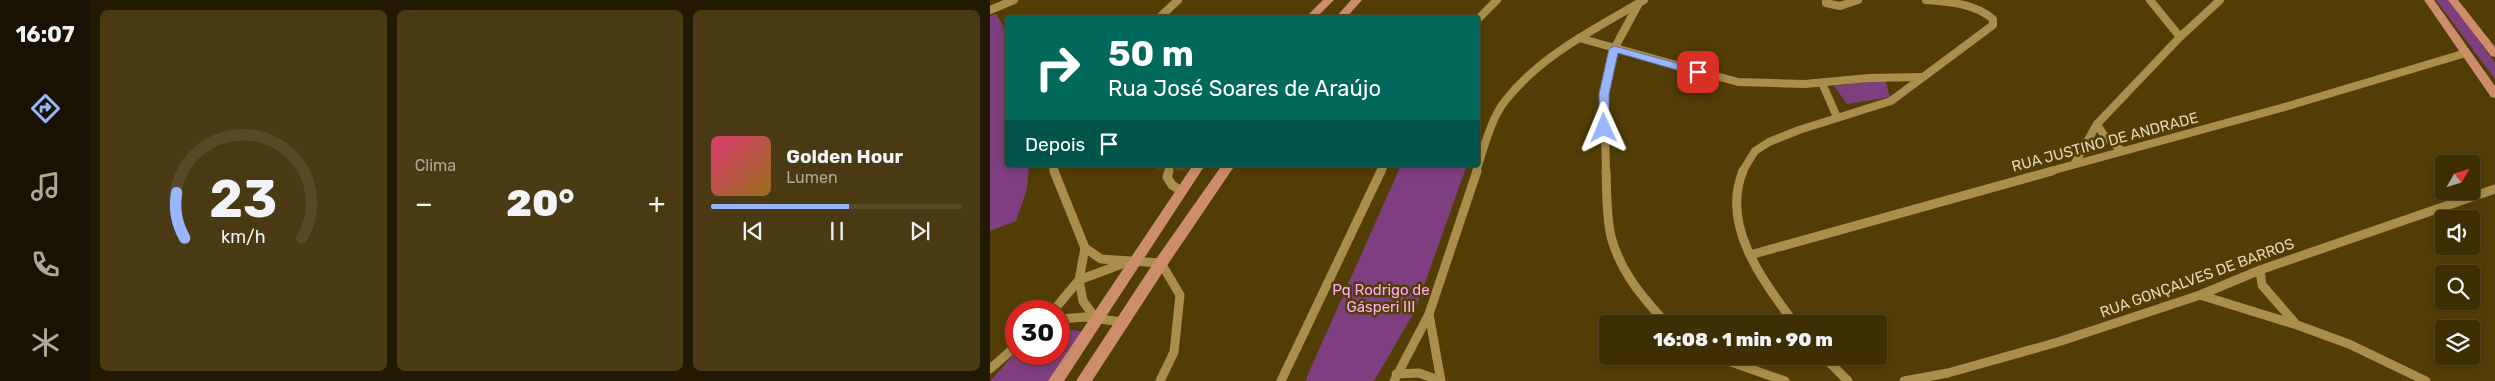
<!DOCTYPE html>
<html lang="pt">
<head>
<meta charset="utf-8">
<style>
	:root { --surface:#3e2e04; --page:#493a13; --text:#f1f3f6; --muted:#ada89a; --line:#574a26; --accent:#99b5fd }
	body { margin:0; font-family:Rubik,sans-serif; background:var(--page); color:var(--text); height:100vh; display:flex; flex-direction:column; font-size:19px; white-space:nowrap }
	* { box-sizing:border-box; margin:0 }
	p { font-size:16px; color:var(--muted) }
	.icon { flex:none; width:28px; height:28px; fill:none; stroke:currentColor; stroke-width:2; stroke-linecap:round; stroke-linejoin:round }
	.map { position:relative; flex:1; overflow:hidden }
	.panel { display:flex; flex-direction:column; gap:10px; padding:10px; background:#221902; width:900px }
	.panel>* { flex:none }
	.top-card { position:absolute; left:15px; top:15px; width:475px; height:152px; border-radius:5px; box-shadow:0 2px 8px #0003,0 0 0 1px var(--line); background:#00695c; color:#fff; overflow:hidden }
	.needle { width:32px; rotate:52deg }
	.tools { position:absolute; left:1445px; top:155px; display:grid; gap:10px }
	.tools a { display:grid; place-items:center; width:45px; height:45px; border-radius:5px; background:var(--surface); box-shadow:0 2px 8px #0003,0 0 0 1px var(--line); font-size:25px }
	.speed { position:absolute; left:15px; top:300px; display:flex; gap:10px; font-size:25px; font-weight:700; text-align:center }
	.speed>* { display:grid; place-content:center; width:65px; height:65px; border-radius:50%; background:var(--surface); box-shadow:0 2px 8px #0003,0 0 0 1px var(--line); line-height:1 }
	.speed .limit { border:8px solid #d22; background:#fff; color:#111 }
	.pin { position:absolute; display:grid; place-items:center; width:42px; height:42px; color:#fff; margin:-21px; border-radius:10px; box-shadow:0 2px 8px #0006 }
	.me { position:absolute; width:55px; margin:-28px; rotate:359deg; stroke-linejoin:round; filter:drop-shadow(0 0 4px #0008) }
	.turn { display:flex; align-items:center; gap:18px; height:105px; padding:0 20px; font-size:22px }
	.turn .icon { width:65px; height:65px; stroke-width:2.5 }
	.turn b { display:block; font-size:35px; line-height:42px }
	.then { display:flex; align-items:center; height:48px; padding:0 20px; background:#0003; gap:10px; font-size:19px }
	.big { font-size:38px; font-weight:800; line-height:1.1 }
	.panel .card { flex:1; display:flex; flex-direction:column; justify-content:center; gap:8px; min-width:0; padding:0 18px; border-radius:8px; background:var(--page) }
	.panel .dial { align-items:center; gap:0 }
	.dial svg { height:130px; overflow:visible; fill:none; stroke:var(--line); stroke-width:7; stroke-linecap:round; text-anchor:middle }
	.dial text { fill:var(--text); stroke:none }
	.song { display:flex; align-items:center; gap:15px }
	.cover { width:60px; height:60px; border-radius:8px; background:linear-gradient(135deg,hsl(340 70% 55%),hsl(40 70% 35%)) }
	.played { height:5px; border-radius:2px; background:linear-gradient(90deg,var(--accent) 55%,var(--line) 55%) }
	.keys { display:flex; justify-content:space-around; direction:ltr }
	.heat { display:flex; justify-content:space-between; align-items:center; font-size:28px; direction:ltr }
	.panel .tiles { flex:1; display:grid; gap:10px; grid-template-columns:repeat(3,1fr) }
	.trip { position:absolute; left:609px; top:315px; width:288px; height:50px; border-radius:5px; background:var(--surface); box-shadow:0 2px 8px #0003,0 0 0 1px var(--line); font-weight:800; line-height:50px; text-align:center }
	main { display:flex; flex:1; min-height:0 }
	.menu { display:flex; flex-direction:column; width:90px; justify-content:space-around; align-items:center; background:#191202; color:var(--muted) }
	.menu .icon { width:35px; height:35px }
	.menu .active { color:var(--accent) }
	.menu b { font-size:22px; color:var(--text) }
	.map>svg:first-child { display:block }
	.green { fill:#7e3e7f }
	.lines { fill:none; stroke-linecap:round; stroke-linejoin:round }
	.minor-far1 { stroke:#aa8e4b; stroke-width:8 }
	.minor { stroke:#aa8e4b; stroke-width:9 }
	.major { fill:#cd8c6a; fill-rule:evenodd }
	.wall { fill:#724c1f }
	.shaded-wall { fill:#5d3e19 }
	.building { fill:#855824; stroke:#5d3e19 }
	.route { fill:#99b5fd; stroke:#6376a4 }
	.labels { text-anchor:middle; stroke-width:5; stroke-linejoin:round; paint-order:stroke }
	.street-label { font-size:15px; fill:#e4d5b5; stroke:#523e05 }
	.park-label { font-size:15px; fill:#fda9fc; stroke:#523e05 }
</style>
</head>
<body>
<main>
<nav class="menu">
<b>16:07</b>
<svg class="icon active" aria-label="directions" viewBox="0 0 24 24"><path d="M12 3l9 9-9 9-9-9zM9 14v-3h6M13 9l2 2-2 2"/></svg>
<svg class="icon" aria-label="music" viewBox="0 0 24 24"><path d="M9 18V5l10-2v13"/><circle cx="6" cy="18" r="3"/><circle cx="16" cy="16" r="3"/></svg>
<svg class="icon" aria-label="phone" viewBox="0 0 24 24"><path d="M5 4h4l2 5-3 2q2 4 5 5l2-3 5 2v4C11 20 4 13 5 4z"/></svg>
<svg class="icon" aria-label="climate" viewBox="0 0 24 24"><path d="M12 3v18M4 7l16 10M4 17L20 7"/></svg>
</nav>
<section class="panel">
<div class="tiles">
<div class="card dial"><svg viewBox="0 0 100 80">
<path d="M14 69A42 42 0 1 1 86 69"/>
<path d="M14 69A42 42 0 0 1 9 41" stroke="#99b5fd"/>
<text x="50" y="56" font-size="32" font-weight="700">23</text>
<text x="50" y="72" font-size="11">km/h</text>
</svg></div>
<div class="card"><p>Clima</p>
<div class="heat"><a>−</a><b class="big">20°</b><a>+</a></div>
</div>
<div class="card">
<div class="song"><i class="cover"></i><div><b>Golden Hour</b><p>Lumen</p></div></div>
<div class="played"></div>
<div class="keys"><svg class="icon" aria-label="previous" viewBox="0 0 24 24"><path d="M18 5L8 12l10 7zM5 5v14"/></svg><svg class="icon" aria-label="pause" viewBox="0 0 24 24"><path d="M8 5v14M16 5v14"/></svg><svg class="icon" aria-label="next" viewBox="0 0 24 24"><path d="M6 5l10 7-10 7zM19 5v14"/></svg></div>
</div>
</div>
</section>
<div class="map">
<svg width="1505" height="381" viewBox="0 0 1505 381">
	<rect width="100%" height="100%" fill="#523e05"/>
	<g class="green">
		<path d="M 1446,0 L 1459,0 L 1464,6 L 1505,63 L 1505,79 Z"/>
		<path d="M 6,14 L 17,32 L 18,165 L 39,165 L 37,189 L 26,221 L 0,231 L 0,16 Z"/>
		<path d="M 895,80 L 900,97 L 857,104 L 844,86 Z"/>
		<path d="M 411,165 L 477,165 L 425,311 L 384,381 L 315,381 Z"/>
		<path d="M 69,329 L 84,330 L 101,335 L 68,381 L 0,381 L 26,352 L 69,354 Z"/>
	</g>
	<g class="lines">
		<g class="minor-far1">
			<path d="M 836,0 L 836,3 L 850,6 L 868,0"/>
			<path d="M 1160,0 L 1190,37"/>
			<path d="M 0,10 L 24,0"/>
			<path d="M 169,18 L 188,0"/>
			<path d="M 488,19 L 507,0"/>
			<path d="M 589,38 L 748,82 L 815,84 L 879,78 L 931,77"/>
			<path d="M 832,83 L 847,117"/>
			<path d="M 1107,124 L 1113,134 L 1132,151"/>
			<path d="M 1085,163 L 1107,124 L 1190,37 L 1230,0"/>
			<path d="M 62,165 L 65,172"/>
			<path d="M 178,172 L 179,170"/>
			<path d="M 391,172 L 394,165"/>
			<path d="M 486,172 C 493,151 501,118 515,101 C 551,55 605,29 654,0"/>
			<path d="M 616,172 L 614,94 L 624,49 L 649,3"/>
			<path d="M 752,172 L 765,151 L 779,142 L 809,130 L 901,101 L 1003,25 L 1003,19 C 983,3 960,2 936,0"/>
			<path d="M 1057,172 L 1298,106 L 1476,53"/>
		</g>
		<g class="minor">
			<path d="M 64,171 L 95,248 L 111,259 L 171,263 L 190,295 L 184,352 L 170,381"/>
			<path d="M 179,171 L 177,177 L 182,185 L 191,191"/>
			<path d="M 616,171 C 617,191 616,221 622,240 C 632,274 654,299 677,324"/>
			<path d="M 753,171 C 730,226 774,282 805,324"/>
			<path d="M 760,255 L 1062,171"/>
			<path d="M 1270,270 L 1272,285 L 1305,323"/>
			<path d="M 1210,295 L 1307,325 L 1359,344 L 1436,381"/>
			<path d="M 63,311 L 89,280 L 95,248"/>
			<path d="M 439,314 L 451,381"/>
			<path d="M 69,319 L 95,317 L 132,322"/>
			<path d="M 106,319 L 93,301 L 89,280 L 132,264"/>
			<path d="M 724,356 L 795,381"/>
			<path d="M 833,356 L 858,381"/>
			<path d="M 0,369 L 26,346"/>
			<path d="M 406,374 L 429,373 L 451,381"/>
			<path d="M 291,381 L 391,171"/>
			<path d="M 404,381 L 439,314 L 487,171"/>
			<path d="M 914,381 L 958,373 L 1068,342 L 1210,295 L 1270,270 L 1505,189"/>
		</g>
		<g class="major">
			<path d="M 333,0 L 344,0 L 326,18 L 315,18 Z"/>
			<path d="M 361,0 L 372,0 L 356,18 L 345,18 Z"/>
			<path d="M 1434,0 L 1444,0 L 1505,86 L 1505,98 L 1501,97 Z"/>
			<path d="M 1458,0 L 1468,0 L 1505,47 L 1505,57 L 1501,56 Z"/>
			<path d="M 203,165 L 215,165 L 74,381 L 58,381 Z"/>
			<path d="M 232,165 L 245,165 L 176,267 L 102,381 L 86,381 L 166,259 Z"/>
		</g>
	</g>
	<g class="wall">
		<path d="M 164,165 L 178,165 L 173,170 L 168,169 Z"/>
		<path d="M 180,165 L 201,165 L 197,171 L 185,170 Z"/>
	</g>
	<g class="shaded-wall">
		<path d="M 169,165 L 178,165 L 173,170 Z"/>
		<path d="M 194,165 L 201,165 L 197,171 L 193,166 Z"/>
	</g>
	<path class="building" d="M 181,165 L 194,165 L 193,166 Z"/>
	<path class="route" d="M 624,46 L 712,70 L 713,72 L 708,76 L 628,53 L 619,94 L 619,128 L 618,130 L 610,130 L 609,94 L 619,49 Z"/>
	<g class="labels">
		<g class="street-label">
			<text transform="translate(1115 142) rotate(-15)" y="5">RUA JUSTINO DE ANDRADE</text>
			<text transform="translate(1207 278) rotate(-20)" y="5">RUA GONÇALVES DE BARROS</text>
		</g>
		<g class="park-label">
			<text x="391" y="295">Pq Rodrigo de<tspan x="391" dy="17">Gásperi III</tspan></text>
		</g>
	</g>
</svg>
<div class="tools">
<a><svg class="needle" viewBox="-14 -14 28 28"><path d="M0-13l5 13h-10z" fill="#e53935"/><path d="M0 13l5-13h-10z" fill="#ada89a"/></svg></a>
<a><svg class="icon" aria-label="sound" viewBox="0 0 24 24"><path d="M4 9h4l5-4v14l-5-4H4zM17 9q2 3 0 6"/></svg></a>
<a><svg class="icon" aria-label="search" viewBox="0 0 24 24"><circle cx="10" cy="10" r="6"/><path d="M15 15l6 6"/></svg></a>
<a><svg class="icon" aria-label="layers" viewBox="0 0 24 24"><path d="M12 4l9 5-9 5-9-5zM3 14l9 5 9-5"/></svg></a>
</div>
<div class="speed"><div class="limit">30</div></div>
<div class="pin" style="left:708px;top:72px;background:#d93025"><svg class="icon" aria-label="arrive" viewBox="0 0 24 24"><path d="M6 21V4h12l-3 4 3 4H6"/></svg></div>
<svg class="me" style="left:614px;top:128px" viewBox="-20 -20 40 40"><path d="M0-17L14 15 0 8-14 15z" fill="#99b5fd" stroke="#fff" stroke-width="4"/></svg>
<div class="trip">16:08 · 1 min · 90 m</div>
<div class="top-card">
<div class="turn"><svg class="icon" aria-label="right" viewBox="0 0 24 24"><path d="M7 20v-9h11M14 6l5 5-5 5"/></svg><div><b>50 m</b>Rua José Soares de Araújo</div></div>
<div class="then">Depois<svg class="icon" aria-label="arrive" viewBox="0 0 24 24"><path d="M6 21V4h12l-3 4 3 4H6"/></svg></div>
</div>
</div>
</main>
</body>
</html>
